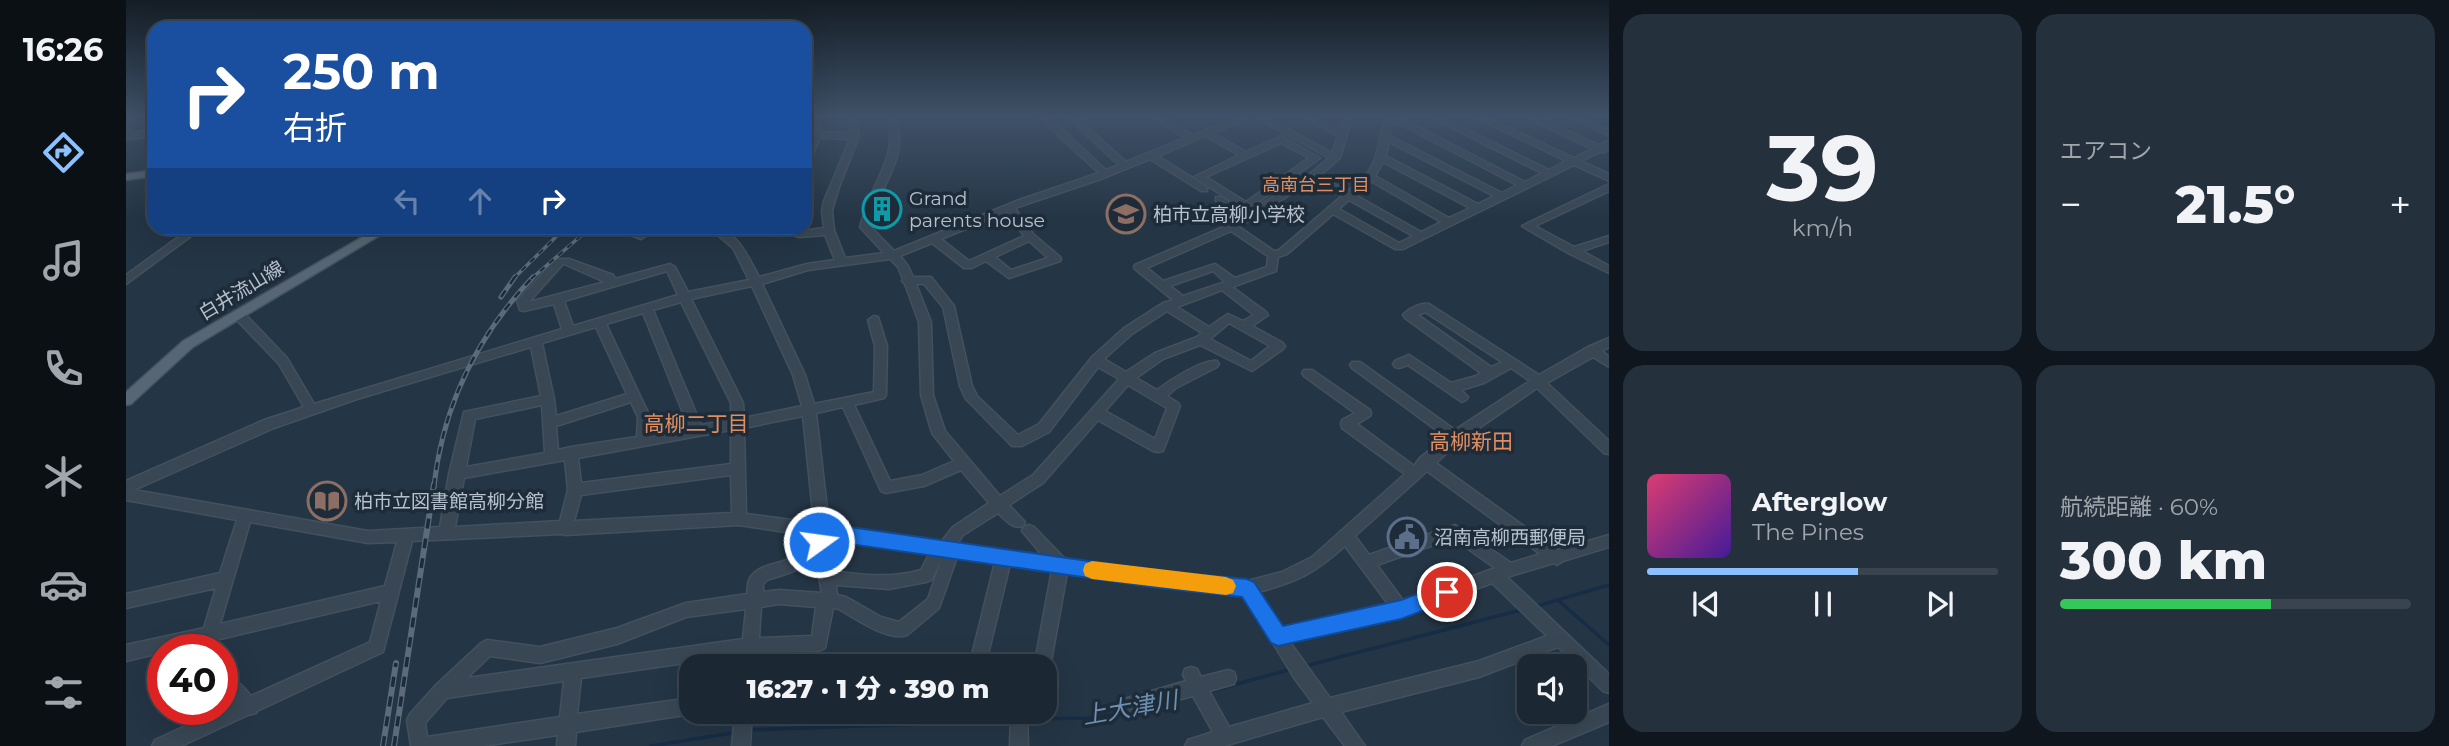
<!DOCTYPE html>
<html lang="ja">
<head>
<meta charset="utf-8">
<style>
	:root { --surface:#1b2834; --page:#24303c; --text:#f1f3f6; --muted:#a0a6ac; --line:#39444f; --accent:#8bc1ff }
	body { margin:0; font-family:Montserrat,"Noto Sans JP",sans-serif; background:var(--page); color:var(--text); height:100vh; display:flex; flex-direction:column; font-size:26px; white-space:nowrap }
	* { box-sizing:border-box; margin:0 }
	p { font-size:23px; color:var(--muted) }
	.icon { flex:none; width:38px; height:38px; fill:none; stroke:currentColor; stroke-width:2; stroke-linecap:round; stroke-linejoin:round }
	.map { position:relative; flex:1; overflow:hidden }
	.panel { display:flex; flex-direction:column; gap:14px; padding:14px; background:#0f161d; width:840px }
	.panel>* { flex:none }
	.banner { position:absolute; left:21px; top:21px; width:665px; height:214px; border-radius:21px; box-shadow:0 7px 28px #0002,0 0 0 2px var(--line); background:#1a4fa0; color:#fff; overflow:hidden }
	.fabs { position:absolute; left:1391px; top:654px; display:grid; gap:14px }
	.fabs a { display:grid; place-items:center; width:70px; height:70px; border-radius:14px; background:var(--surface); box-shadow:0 7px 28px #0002,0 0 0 2px var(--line); font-size:35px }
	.speed { position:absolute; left:21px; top:634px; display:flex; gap:14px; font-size:35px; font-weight:700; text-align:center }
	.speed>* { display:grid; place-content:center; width:91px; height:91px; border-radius:50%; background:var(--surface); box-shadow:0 7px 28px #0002,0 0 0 2px var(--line); line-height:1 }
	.speed .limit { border:10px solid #d22; background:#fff; color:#111 }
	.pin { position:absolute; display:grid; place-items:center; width:60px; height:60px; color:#fff; margin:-30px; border:4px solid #fff; border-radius:50%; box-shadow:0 2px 7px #0007 }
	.me { position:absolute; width:77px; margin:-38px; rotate:76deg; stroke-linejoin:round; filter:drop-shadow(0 0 5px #0008) }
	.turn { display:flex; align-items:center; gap:24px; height:147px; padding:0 21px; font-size:32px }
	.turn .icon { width:91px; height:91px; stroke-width:2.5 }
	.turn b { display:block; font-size:49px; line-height:60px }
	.lanes { display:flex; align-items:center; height:66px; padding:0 21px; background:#0003; justify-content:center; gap:35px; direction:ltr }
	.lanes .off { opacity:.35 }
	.big { font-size:52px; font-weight:800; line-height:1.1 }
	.panel .widget { flex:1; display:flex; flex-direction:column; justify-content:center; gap:10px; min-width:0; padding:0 24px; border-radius:21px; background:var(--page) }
	.panel .dial { align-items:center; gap:0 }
	.dial b { font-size:91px; line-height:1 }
	.song { display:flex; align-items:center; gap:21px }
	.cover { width:84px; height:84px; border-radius:10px; background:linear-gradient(135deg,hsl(340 70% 55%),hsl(260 70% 35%)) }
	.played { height:7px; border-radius:4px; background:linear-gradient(90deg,var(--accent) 60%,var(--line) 60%) }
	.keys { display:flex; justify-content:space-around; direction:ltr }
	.heat { display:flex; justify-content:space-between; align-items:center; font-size:38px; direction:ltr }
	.charge { height:10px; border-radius:5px; background:linear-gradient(90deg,#34c759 60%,var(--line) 0) }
	.panel .tiles { flex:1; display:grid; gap:14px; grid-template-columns:repeat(2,1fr) }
	.trip { position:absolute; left:553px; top:654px; width:378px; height:70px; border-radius:21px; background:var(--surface); box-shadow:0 7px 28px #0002,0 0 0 2px var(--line); font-weight:800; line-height:70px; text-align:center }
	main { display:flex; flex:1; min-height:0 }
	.menu { display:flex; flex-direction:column; width:126px; justify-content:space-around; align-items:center; background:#0b1015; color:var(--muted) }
	.menu .icon { width:49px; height:49px }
	.menu .active { color:var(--accent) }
	.menu b { font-size:32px; color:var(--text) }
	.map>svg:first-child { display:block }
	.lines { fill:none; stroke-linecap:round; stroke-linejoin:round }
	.stream { stroke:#162d45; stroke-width:3.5 }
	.minor-casing { stroke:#43505e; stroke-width:3 }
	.major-casing { stroke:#43505e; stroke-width:3 }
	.minor { fill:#394754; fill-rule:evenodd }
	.major { fill:#576674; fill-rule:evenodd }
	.rail-far2-casing { stroke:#5b6b7c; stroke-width:3.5 }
	.rail-far1-casing { stroke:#5b6b7c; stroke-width:5 }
	.rail-casing { stroke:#5b6b7c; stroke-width:6 }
	.rail-far2 { stroke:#1e2c3a; stroke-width:2; stroke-dasharray:6; stroke-linecap:butt }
	.rail-far1 { stroke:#1e2c3a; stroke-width:2.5; stroke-dasharray:8; stroke-linecap:butt }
	.rail { stroke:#1e2c3a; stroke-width:3.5; stroke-dasharray:10; stroke-linecap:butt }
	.route { fill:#1a73e8; stroke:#114b97; stroke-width:2 }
	.slow { fill:#f59e0b }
	.labels { text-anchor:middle; stroke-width:7; stroke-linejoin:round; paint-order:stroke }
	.far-neighbourhood-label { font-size:18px; fill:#e08d60; stroke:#1e2c3a }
	.poi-label { font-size:19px; fill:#b7c1ce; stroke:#1e2c3a; text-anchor:start }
	.street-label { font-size:19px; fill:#b7c1ce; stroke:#1e2c3a }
	.neighbourhood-label { font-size:21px; fill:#e08d60; stroke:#1e2c3a }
	.near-water-label { font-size:24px; font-style:italic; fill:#6d8fb0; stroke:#1e2c3a }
</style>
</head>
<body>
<main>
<nav class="menu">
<b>16:26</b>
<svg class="icon active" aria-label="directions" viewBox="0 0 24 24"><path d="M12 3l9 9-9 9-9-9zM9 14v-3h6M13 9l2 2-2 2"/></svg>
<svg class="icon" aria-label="music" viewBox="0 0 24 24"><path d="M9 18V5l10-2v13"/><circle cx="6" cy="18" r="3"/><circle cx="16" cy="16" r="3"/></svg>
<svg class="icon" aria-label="phone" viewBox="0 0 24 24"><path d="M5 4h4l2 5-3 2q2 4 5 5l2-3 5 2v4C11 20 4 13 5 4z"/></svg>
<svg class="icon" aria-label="climate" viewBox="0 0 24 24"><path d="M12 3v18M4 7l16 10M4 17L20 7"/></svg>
<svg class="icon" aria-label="car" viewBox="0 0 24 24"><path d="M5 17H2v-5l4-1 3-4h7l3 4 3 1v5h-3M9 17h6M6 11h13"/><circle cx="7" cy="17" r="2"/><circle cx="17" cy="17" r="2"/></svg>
<svg class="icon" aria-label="filters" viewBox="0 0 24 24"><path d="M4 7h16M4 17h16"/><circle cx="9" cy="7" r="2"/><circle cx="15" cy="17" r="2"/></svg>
</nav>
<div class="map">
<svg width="1483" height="746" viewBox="0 0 1483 746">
	<rect width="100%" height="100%" fill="#243545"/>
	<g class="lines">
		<g class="stream">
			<path d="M 1432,600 L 1483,645"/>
			<path d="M 1411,606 L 1483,585"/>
			<path d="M 1183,665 L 1395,610"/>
			<path d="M 1085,691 L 1162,670"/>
			<path d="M 1052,700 L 1065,697"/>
			<path d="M 901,719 L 962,718 L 1001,713"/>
			<path d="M 625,730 L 880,721"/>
			<path d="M 525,746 L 606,733"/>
		</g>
		<defs>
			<g id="minor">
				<path d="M 7,115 L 15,115 L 3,131 L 0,132 L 0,123 Z"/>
				<path d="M 684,115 L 692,115 L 695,132 L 724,133 L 723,115 L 731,115 L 733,136 L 712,190 L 706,211 L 708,230 L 719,258 L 758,253 L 734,227 C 737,218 739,209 743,200 C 757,165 769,155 762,115 L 770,115 C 779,155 767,165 753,200 C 749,209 747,218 744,226 L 768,251 L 893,200 L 973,173 L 914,119 L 913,117 L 915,115 L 932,115 L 924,118 L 980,170 L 993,165 L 939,115 L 948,115 L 1000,162 L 1059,138 L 1023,115 L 1033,115 L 1067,135 L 1117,115 L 1137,115 L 1206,153 L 1212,136 L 1173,115 L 1183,115 L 1214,130 L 1219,115 L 1227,115 L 1214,158 L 1193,176 L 1222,191 C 1227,186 1235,182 1239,176 C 1253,160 1252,139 1259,122 L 1278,115 L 1289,115 L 1279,120 L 1399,182 L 1416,173 L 1300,115 L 1311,115 L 1423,170 L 1440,161 L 1345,115 L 1356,115 L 1448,158 L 1466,149 L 1395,115 L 1406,115 L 1473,145 L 1483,141 L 1483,147 L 1479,152 L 1474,152 L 1455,161 L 1483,174 L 1483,181 L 1448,165 L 1277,249 L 1269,249 L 1207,214 L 1161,254 L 1152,257 L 1150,271 L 1106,287 L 1140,312 L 1142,315 L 1126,326 L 1157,343 L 1159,346 L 1157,349 L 1126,371 L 1074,345 L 1037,359 L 1010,378 L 1031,390 C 1043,381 1077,359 1091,361 L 1093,364 L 1091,367 L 1050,388 L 1041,396 L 1052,403 L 1054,406 L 1037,451 L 1032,452 L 1027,451 L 972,420 L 917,483 L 883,505 L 899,522 L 897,526 C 887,530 879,519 872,513 L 837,535 L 831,544 L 917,556 L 896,531 L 898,527 L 903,525 L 908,527 L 939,559 L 1033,572 L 1121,581 L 1156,572 L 1186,557 L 1279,474 L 1216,428 L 1215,424 L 1216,420 L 1229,413 L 1178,376 L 1176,373 L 1178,370 L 1186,370 L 1244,410 L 1245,413 L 1244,416 L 1231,424 L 1288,466 L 1294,458 L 1320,437 L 1226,368 L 1224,365 L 1226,362 L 1234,362 L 1329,430 L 1404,381 L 1385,368 L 1358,383 L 1335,390 L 1342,397 L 1340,400 L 1336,402 L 1282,365 L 1273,368 L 1269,367 L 1267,364 L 1269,361 L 1283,355 L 1325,383 L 1350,376 L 1355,373 L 1279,318 L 1277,315 C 1282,309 1295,302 1303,304 L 1413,375 L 1462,347 L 1483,338 L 1483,347 L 1476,351 L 1483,357 L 1483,367 L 1467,357 L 1421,383 L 1483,441 L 1483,454 L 1478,453 L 1411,388 L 1334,441 L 1310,463 L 1431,550 L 1483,535 L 1483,547 L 1437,561 L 1431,565 L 1428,563 L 1381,577 L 1483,674 L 1483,693 L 1477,691 L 1432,647 L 1353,677 L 1215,712 L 1239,746 L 1219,746 L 1197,717 L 1098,746 L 1059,746 L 1062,740 L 1087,732 L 1067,696 L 1001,714 L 995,712 L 993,706 L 995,700 L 1060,681 L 1057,675 L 1059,669 L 1065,667 L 1071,669 L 1075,677 L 1102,670 L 1108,672 L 1110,678 L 1108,684 L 1083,691 L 1103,727 L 1187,703 L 1169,679 L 1117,594 L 1033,586 L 941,573 L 924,667 L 922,673 L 919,674 L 919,667 L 908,667 L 926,570 L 884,564 L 859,667 L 843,667 L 869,562 L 831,557 L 813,608 L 781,635 C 763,642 728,618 713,609 L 707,608 L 699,648 L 693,651 L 631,653 L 630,667 L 614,667 L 615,655 L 455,678 L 451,714 L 565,698 L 565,712 L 570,712 L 565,714 L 450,732 L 449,746 L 431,746 L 432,735 L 357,746 L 285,746 L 281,720 L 284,714 L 311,684 L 355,643 L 361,640 L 414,647 L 491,628 L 560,603 L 621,594 C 622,589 621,583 624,578 C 637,557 676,569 687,536 L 613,525 L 439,535 L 435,534 L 286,541 L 257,652 L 131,711 L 130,713 L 122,715 L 55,746 L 26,746 L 29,740 L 109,703 L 103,697 L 96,698 L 96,682 C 113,678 115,685 125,696 L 244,642 L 255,601 L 90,640 L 87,649 L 71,649 L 73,644 L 49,649 L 37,649 L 37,652 L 0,661 L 0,645 L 78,628 L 90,588 L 0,608 L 0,594 L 94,573 L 111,520 L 0,500 L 0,481 L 138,420 L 178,407 L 153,364 L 108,317 L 106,314 L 108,311 L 116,311 L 161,358 L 188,404 L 436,329 L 428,304 L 398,311 L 394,310 L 391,301 L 430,259 L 443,259 L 487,275 L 489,279 L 544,264 L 549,267 L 562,292 L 623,280 L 607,248 L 584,228 C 611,228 622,257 633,277 L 681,264 L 709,260 L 699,235 L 674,237 L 670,236 L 663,228 L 673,228 L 676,231 L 698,228 L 696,211 L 698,201 L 724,139 L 694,138 L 684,159 L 679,162 L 679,150 L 686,136 L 679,135 L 679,129 L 686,131 ZM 1128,116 L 1203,158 L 1184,174 L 1121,213 L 1096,197 L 1090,197 L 1090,201 L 1114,217 L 1102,225 L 1009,265 L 1008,267 L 1009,269 L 1047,300 L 1037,303 L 998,328 L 966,357 L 913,424 L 892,435 L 851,396 L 846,386 L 828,306 L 805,277 L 787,277 L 782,266 L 774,256 L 806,243 L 838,268 L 846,268 L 860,261 L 883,278 L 934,261 L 935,259 L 934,257 L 908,235 L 889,208 L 972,180 L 1024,159 L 1075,191 L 1081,191 L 1081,187 L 1032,156 L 1079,136 L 1113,155 L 1068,177 L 1116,208 L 1124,208 L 1194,158 L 1155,136 L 1120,152 L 1087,133 ZM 1272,123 L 1391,185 L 1376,193 L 1264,136 L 1266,125 ZM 1263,142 L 1368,196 L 1352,204 L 1260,156 ZM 1155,143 L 1183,158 L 1120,202 L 1080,177 ZM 1257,162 L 1344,208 L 1323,218 L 1249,176 ZM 1187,180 L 1216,196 L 1153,250 L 1148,251 L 1113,227 ZM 1245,181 L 1315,222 L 1295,232 L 1229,195 ZM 1223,200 L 1287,236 L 1273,243 L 1213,209 ZM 881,212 L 898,236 L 843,261 L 815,239 ZM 1105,231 L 1142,256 L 1141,267 L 1109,278 L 1089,264 L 1037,281 L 1021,268 ZM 903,241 L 922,258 L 885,270 L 869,257 ZM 764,259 L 772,267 L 777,279 L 776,281 L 779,284 L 793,322 L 795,395 L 806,433 L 828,461 L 796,475 L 764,481 L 728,405 L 758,398 L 760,395 L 761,346 L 752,317 L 748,316 L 742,320 L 749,346 L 748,392 L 688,404 L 679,375 L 636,284 L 682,270 ZM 438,264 L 479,282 L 403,302 L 437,264 ZM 541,271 L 552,295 L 447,326 L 438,301 ZM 1087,271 L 1099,282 L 1057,296 L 1044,286 ZM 790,284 L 798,284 L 817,307 L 834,386 L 840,399 L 886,446 L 896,446 L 923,432 L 972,367 L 993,379 L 907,475 L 874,496 L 819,431 L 807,395 L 805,322 ZM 626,286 L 667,375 L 676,406 L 618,418 L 617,403 L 565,299 ZM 1096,290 L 1128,315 L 1117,321 L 1102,314 L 1083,327 L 1051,307 ZM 555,302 L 605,403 L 605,420 L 575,425 L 527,310 ZM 1041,311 L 1076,333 L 1071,337 L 1029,353 L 1000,372 L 978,359 L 1006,334 ZM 1299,312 L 1376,362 L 1365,367 L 1292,315 ZM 517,313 L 563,428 L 525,434 L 524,417 L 480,324 ZM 1103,323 L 1144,346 L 1125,361 L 1084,339 ZM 470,327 L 501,394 L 430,416 L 428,399 L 416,343 ZM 405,347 L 415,396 L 338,412 L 323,474 L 314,527 L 242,531 L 8,490 L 148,428 L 231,399 ZM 1002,385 L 1041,408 L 1029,439 L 979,411 ZM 505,402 L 512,417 L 511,437 L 445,447 L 432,450 L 430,426 ZM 416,405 L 419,453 L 340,467 L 349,419 ZM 717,407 L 755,491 L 760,493 L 798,486 L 835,470 L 863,503 L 827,527 L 816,541 L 703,526 L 690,413 ZM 677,416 L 688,523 L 620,514 L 618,428 ZM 605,430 L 605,464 L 455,483 L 452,458 ZM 439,460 L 442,490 L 434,521 L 329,527 L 338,478 ZM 1301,471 L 1414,554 L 1385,563 L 1329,525 L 1243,555 L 1229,536 ZM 605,475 L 606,513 L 448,521 L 455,495 ZM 124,522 L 242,543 L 271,542 L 259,586 L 94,624 ZM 701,538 L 804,553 L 795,570 C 764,579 733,575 701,570 L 696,572 L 693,577 L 696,593 L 653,590 L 637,592 L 637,584 L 641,580 C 667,572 692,566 701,538 ZM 1327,538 L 1369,568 L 1278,602 L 1251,565 ZM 1219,546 L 1263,605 L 1156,629 L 1132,592 C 1171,582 1189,573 1219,546 ZM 815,561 L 802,599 L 773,622 L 755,617 L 720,597 L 711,595 L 710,585 L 763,589 L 800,582 L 805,580 ZM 1366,583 L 1421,636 L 1353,661 L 1204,698 L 1164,642 L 1275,617 ZM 653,604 L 690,607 L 686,636 L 633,638 L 635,607 ZM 620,609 L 617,639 L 341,678 L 364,656 L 414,663 L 491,644 L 560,617 ZM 438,681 L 434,717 L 301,737 L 299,723 L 321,698 Z"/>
				<path d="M 1438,115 L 1449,115 L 1483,130 L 1483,136 Z"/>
				<path d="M 28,129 L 28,135 L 0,140 L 0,134 Z"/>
				<path d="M 1483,184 L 1483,191 L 1409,226 L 1448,247 L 1483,236 L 1483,242 L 1456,251 L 1483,266 L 1483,273 L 1442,253 L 1396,226 Z"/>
				<path d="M 65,228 L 76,228 L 0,284 L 0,275 Z"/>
				<path d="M 487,228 L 501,228 L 514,232 L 520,228 L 531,228 L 515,239 Z"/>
				<path d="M 1483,704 L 1483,722 L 1426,746 L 1396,746 L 1399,740 Z"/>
				<path d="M 609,712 L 626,712 L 624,746 L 606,746 Z"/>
				<path d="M 885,712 L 901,712 L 902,746 L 884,746 Z"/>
			</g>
			<g id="major">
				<path d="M 28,170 L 28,176 L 0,180 L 0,174 Z"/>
				<path d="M 252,228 L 266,228 L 67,347 L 5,404 L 0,405 L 0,392 L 57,341 Z"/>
			</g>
		</defs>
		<use href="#minor" class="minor-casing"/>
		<use href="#major" class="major-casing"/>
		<use href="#minor" class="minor"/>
		<use href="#major" class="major"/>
		<defs>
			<g id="rail-far2">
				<path d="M 387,279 L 439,228"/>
				<path d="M 405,279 L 464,228"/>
			</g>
			<g id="rail-far1">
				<path d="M 375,297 L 389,277"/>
				<path d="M 308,486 C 317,405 351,336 407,277"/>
			</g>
			<g id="rail">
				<path d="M 257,746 L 270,663"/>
				<path d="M 268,746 L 308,484"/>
			</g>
		</defs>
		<use href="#rail-far2" class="rail-far2-casing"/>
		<use href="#rail-far1" class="rail-far1-casing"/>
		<use href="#rail" class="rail-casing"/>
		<use href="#rail-far2" class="rail-far2"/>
		<use href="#rail-far1" class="rail-far1"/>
		<use href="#rail" class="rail"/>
	</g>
	<linearGradient id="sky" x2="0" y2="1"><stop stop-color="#141d26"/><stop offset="0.53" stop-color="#3f5168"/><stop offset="1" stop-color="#3f5168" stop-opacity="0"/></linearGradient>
	<rect width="1483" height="219" fill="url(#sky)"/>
	<path class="route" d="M 696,523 L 1033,571 L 1121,579 L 1128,582 L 1157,626 L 1275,600 L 1321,583 L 1328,586 L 1331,592 L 1328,599 L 1275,619 L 1152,646 L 1145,643 L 1116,597 L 1033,588 L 703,541 L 700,547 L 693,550 L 687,547 L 684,542 L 689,526 Z"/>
	<path class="slow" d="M 966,561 L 1100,577 L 1107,580 L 1110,586 L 1107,593 L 1100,595 L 966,579 L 959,576 L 957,570 L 959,564 Z"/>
	<defs>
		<symbol id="building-ring" viewBox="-11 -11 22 22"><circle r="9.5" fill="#1e2c3a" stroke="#0f9aa8" stroke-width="1.5"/><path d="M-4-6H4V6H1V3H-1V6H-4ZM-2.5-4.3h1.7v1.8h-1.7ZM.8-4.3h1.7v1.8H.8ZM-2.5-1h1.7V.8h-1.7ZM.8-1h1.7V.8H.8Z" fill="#0f9aa8"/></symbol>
		<symbol id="school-ring" viewBox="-11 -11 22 22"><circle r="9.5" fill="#1e2c3a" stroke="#8d6e63" stroke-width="1.5"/><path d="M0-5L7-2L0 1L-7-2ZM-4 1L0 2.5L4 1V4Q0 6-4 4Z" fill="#8d6e63"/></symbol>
		<symbol id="library-ring" viewBox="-11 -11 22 22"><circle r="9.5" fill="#1e2c3a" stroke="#8d6e63" stroke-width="1.5"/><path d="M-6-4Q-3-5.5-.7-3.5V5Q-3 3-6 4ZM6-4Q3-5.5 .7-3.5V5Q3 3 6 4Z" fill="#8d6e63"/></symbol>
		<symbol id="civic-ring" viewBox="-11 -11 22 22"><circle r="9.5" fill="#1e2c3a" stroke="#5c6f8a" stroke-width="1.5"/><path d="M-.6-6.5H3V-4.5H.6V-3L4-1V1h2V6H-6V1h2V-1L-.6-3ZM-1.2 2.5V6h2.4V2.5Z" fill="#5c6f8a"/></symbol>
	</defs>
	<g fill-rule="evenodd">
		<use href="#building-ring" x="734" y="187" width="44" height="44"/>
		<use href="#school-ring" x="978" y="192" width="44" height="44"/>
		<use href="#library-ring" x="179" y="479" width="44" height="44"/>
		<use href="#civic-ring" x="1259" y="515" width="44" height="44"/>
	</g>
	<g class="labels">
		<g class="far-neighbourhood-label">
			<text x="1190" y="191">高南台三丁目</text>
		</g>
		<g class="poi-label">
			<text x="783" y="205">Grand<tspan x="783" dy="22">parents house</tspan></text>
			<text x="1027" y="221">柏市立高柳小学校</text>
			<text x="228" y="508">柏市立図書館高柳分館</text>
			<text x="1308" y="544">沼南高柳西郵便局</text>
		</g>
		<g class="street-label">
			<text transform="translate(115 290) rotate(-31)" y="7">白井流山線</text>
		</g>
		<g class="neighbourhood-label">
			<text x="570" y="431">高柳二丁目</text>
			<text x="1345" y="449">高柳新田</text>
		</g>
		<g class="near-water-label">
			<text transform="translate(1004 708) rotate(-10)" y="8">上大津川</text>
		</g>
	</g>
</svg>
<div class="fabs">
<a><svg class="icon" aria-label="sound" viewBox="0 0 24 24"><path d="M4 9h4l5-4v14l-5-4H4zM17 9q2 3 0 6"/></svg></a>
</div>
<div class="speed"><div class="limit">40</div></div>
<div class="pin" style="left:1321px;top:592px;background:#d93025"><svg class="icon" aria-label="arrive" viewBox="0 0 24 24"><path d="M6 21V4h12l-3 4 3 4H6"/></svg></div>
<svg class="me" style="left:693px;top:542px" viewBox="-20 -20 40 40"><circle r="17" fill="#1a73e8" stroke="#fff" stroke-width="3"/><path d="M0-11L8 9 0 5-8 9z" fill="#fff"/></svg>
<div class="trip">16:27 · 1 分 · 390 m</div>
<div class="banner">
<div class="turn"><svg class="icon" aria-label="right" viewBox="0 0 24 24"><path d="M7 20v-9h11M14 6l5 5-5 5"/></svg><div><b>250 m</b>右折</div></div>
<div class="lanes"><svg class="icon off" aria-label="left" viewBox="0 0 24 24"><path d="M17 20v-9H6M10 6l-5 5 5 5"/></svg><svg class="icon off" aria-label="ahead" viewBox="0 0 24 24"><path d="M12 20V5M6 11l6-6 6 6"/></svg><svg class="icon" aria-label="right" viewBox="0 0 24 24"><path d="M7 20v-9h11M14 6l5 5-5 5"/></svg></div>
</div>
</div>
<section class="panel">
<div class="tiles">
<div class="widget dial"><b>39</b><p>km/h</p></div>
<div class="widget"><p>エアコン</p>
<div class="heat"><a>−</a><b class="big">21.5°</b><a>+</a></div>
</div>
<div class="widget">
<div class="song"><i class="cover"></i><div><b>Afterglow</b><p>The Pines</p></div></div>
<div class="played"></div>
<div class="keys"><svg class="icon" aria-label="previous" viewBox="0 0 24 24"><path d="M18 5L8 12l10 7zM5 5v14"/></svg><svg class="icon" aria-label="pause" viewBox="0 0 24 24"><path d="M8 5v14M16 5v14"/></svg><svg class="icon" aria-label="next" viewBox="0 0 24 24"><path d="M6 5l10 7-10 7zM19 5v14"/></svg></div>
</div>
<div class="widget"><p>航続距離 · 60%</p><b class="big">300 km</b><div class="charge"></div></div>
</div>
</section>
</main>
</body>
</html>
